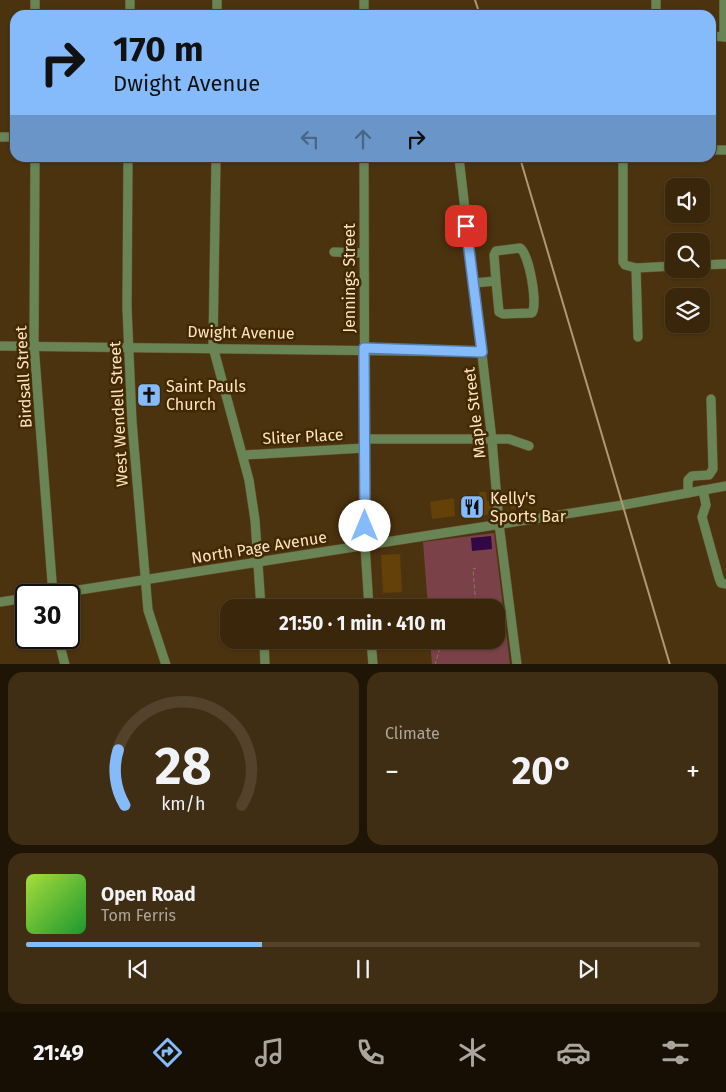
<!DOCTYPE html>
<html lang="en">
<head>
<meta charset="utf-8">
<style>
	:root { --surface:#39260b; --page:#402e14; --text:#f1f3f6; --muted:#aba59d; --line:#53432c; --accent:#85bbfb }
	body { margin:0; font-family:"Fira Sans",sans-serif; background:var(--page); color:var(--text); height:100vh; display:flex; flex-direction:column; font-size:19px; white-space:nowrap }
	* { box-sizing:border-box; margin:0 }
	p { font-size:16px; color:var(--muted) }
	.icon { flex:none; width:28px; height:28px; fill:none; stroke:currentColor; stroke-width:2; stroke-linecap:round; stroke-linejoin:round }
	.map { position:relative; height:664px; overflow:hidden }
	.panel { display:flex; flex-direction:column; gap:8px; padding:8px; background:#1f1506; flex:1 }
	.panel>* { flex:none }
	.banner { position:absolute; left:10px; top:10px; width:706px; height:152px; border-radius:15px; box-shadow:0 1px 4px #0004,0 0 0 1px var(--line); background:#85bbfb; color:#111; overflow:hidden }
	.controls { position:absolute; left:665px; top:178px; display:grid; gap:10px }
	.controls a { display:grid; place-items:center; width:45px; height:45px; border-radius:10px; background:var(--surface); box-shadow:0 1px 4px #0004,0 0 0 1px var(--line); font-size:25px }
	.speed { position:absolute; left:15px; top:584px; display:flex; gap:10px; font-size:25px; font-weight:700; text-align:center }
	.speed>* { display:grid; place-content:center; width:65px; height:65px; border-radius:50%; background:var(--surface); box-shadow:0 1px 4px #0004,0 0 0 1px var(--line); line-height:1 }
	.speed .limit { border:2px solid #111; border-radius:8px; background:#fff; color:#111 }
	.pin { position:absolute; display:grid; place-items:center; width:42px; height:42px; color:#fff; margin:-21px; border-radius:10px; box-shadow:0 2px 8px #0006 }
	.me { position:absolute; width:55px; margin:-28px; rotate:0deg; stroke-linejoin:round; filter:drop-shadow(0 0 4px #0008) }
	.turn { display:flex; align-items:center; gap:18px; height:105px; padding:0 20px; font-size:22px }
	.turn .icon { width:65px; height:65px; stroke-width:2.5 }
	.turn b { display:block; font-size:35px; line-height:42px }
	.lanes { display:flex; align-items:center; height:48px; padding:0 20px; background:#0003; justify-content:center; gap:25px; direction:ltr }
	.lanes .off { opacity:.35 }
	.big { font-size:38px; font-weight:700; line-height:1.1 }
	.panel .widget { flex:1; display:flex; flex-direction:column; justify-content:center; gap:8px; min-width:0; padding:0 18px; border-radius:15px; background:var(--page) }
	.panel .dial { align-items:center; gap:0 }
	.dial svg { height:130px; overflow:visible; fill:none; stroke:var(--line); stroke-width:7; stroke-linecap:round; text-anchor:middle }
	.dial text { fill:var(--text); stroke:none }
	.song { display:flex; align-items:center; gap:15px }
	.cover { width:60px; height:60px; border-radius:8px; background:linear-gradient(135deg,hsl(80 70% 55%),hsl(130 70% 35%)) }
	.played { height:5px; border-radius:2px; background:linear-gradient(90deg,var(--accent) 35%,var(--line) 35%) }
	.keys { display:flex; justify-content:space-around; direction:ltr }
	.heat { display:flex; justify-content:space-between; align-items:center; font-size:28px; direction:ltr }
	.panel .tiles { flex:1; display:grid; gap:8px; grid-template-columns:1fr 1fr }
	.widget:last-child { grid-column:span 2 }
	.trip { position:absolute; left:220px; top:599px; width:285px; height:50px; border-radius:15px; background:var(--surface); box-shadow:0 1px 4px #0004,0 0 0 1px var(--line); font-weight:700; line-height:50px; text-align:center }
	.tabs { display:flex; height:80px; justify-content:space-around; align-items:center; background:#170f04; color:var(--muted) }
	.tabs .icon { width:35px; height:35px }
	.tabs .current { color:var(--accent) }
	.tabs b { font-size:22px; color:var(--text) }
	.map>svg:first-child { display:block }
	.green { fill:#7a4148 }
	.water { fill:#320745 }
	.building { fill:#644108 }
	.lines { fill:none; stroke-linecap:round; stroke-linejoin:round }
	.minor-casing { stroke:#684f2c; stroke-width:10 }
	.path { stroke:#907754; stroke-width:1; stroke-dasharray:4 2.5; stroke-linecap:butt }
	.minor { stroke:#698455; stroke-width:9 }
	.rail { stroke:#b09774; stroke-width:2 }
	.route-casing { stroke:#567aa3; stroke-width:12 }
	.route { stroke:#85bbfb; stroke-width:9 }
	.labels { text-anchor:middle; stroke-width:5; stroke-linejoin:round; paint-order:stroke }
	.street-label { font-size:16px; fill:#fde3c2; stroke:#412903 }
	.poi-label { font-size:16px; fill:#fde3c2; stroke:#412903; text-anchor:start }
</style>
</head>
<body>
<div class="map">
<svg width="726" height="665" viewBox="0 0 726 665">
	<rect width="100%" height="100%" fill="#4c330f"/>
	<path class="green" d="M 494,533 L 510,664 L 432,664 L 430,640 L 496,640 L 496,608 L 428,607 L 423,542 Z"/>
	<path class="water" d="M 491,536 L 492,549 L 472,551 L 471,538 Z"/>
	<g class="building">
		<path d="M 517,491 L 521,508 L 511,509 L 510,492 Z"/>
		<path d="M 479,492 L 486,492 L 487,501 L 491,502 L 492,514 L 467,518 L 465,497 L 480,497 Z"/>
		<path d="M 454,498 L 455,516 L 432,519 L 430,502 Z"/>
		<path d="M 400,554 L 402,592 L 383,593 L 381,555 Z"/>
	</g>
	<g class="lines">
		<defs>
			<g id="minor">
				<path d="M 35,0 L 35,15"/>
				<path d="M 364,0 L 364,15"/>
				<path d="M 656,0 L 656,15"/>
				<path d="M 724,0 L 724,37"/>
				<path d="M 130,15 L 130,0"/>
				<path d="M 217,15 L 217,0"/>
				<path d="M 711,36 L 726,37"/>
				<path d="M 0,137 L 15,137"/>
				<path d="M 711,150 L 726,150"/>
				<path d="M 35,158 L 34,345 L 53,595"/>
				<path d="M 128,158 L 127,308 L 132,422 L 148,610 L 166,665"/>
				<path d="M 216,158 L 213,347 L 249,480 L 255,520 L 261,608"/>
				<path d="M 364,158 L 365,545 L 369,608"/>
				<path d="M 459,158 L 492,440 L 499,524 L 517,665"/>
				<path d="M 623,158 L 623,262 L 625,265 L 636,268 L 674,266"/>
				<path d="M 334,252 L 364,253"/>
				<path d="M 701,265 L 726,264"/>
				<path d="M 636,268 L 638,337"/>
				<path d="M 474,283 L 496,281 L 494,255 L 496,251 L 520,248 C 529,254 538,303 532,313 L 503,314 L 499,312 L 496,281"/>
				<path d="M 0,346 L 482,352"/>
				<path d="M 364,439 L 509,439 L 529,446"/>
				<path d="M 244,455 L 364,448"/>
				<path d="M 703,490 L 706,505 L 702,517 L 719,578 L 721,583 L 726,584"/>
				<path d="M 688,493 L 688,480 L 692,476 L 709,475 L 713,469 L 711,399"/>
				<path d="M 47,595 L 623,505 L 726,486"/>
				<path d="M 0,602 L 26,598"/>
				<path d="M 58,638 L 65,665"/>
				<path d="M 264,640 L 265,665"/>
				<path d="M 371,640 L 373,665"/>
			</g>
		</defs>
		<use href="#minor" class="minor-casing"/>
		<g class="path">
			<path d="M 476,608 L 473,569 L 476,568"/>
			<path d="M 435,665 L 442,640"/>
		</g>
		<use href="#minor" class="minor"/>
		<g class="rail">
			<path d="M 475,0 L 480,15"/>
			<path d="M 520,158 L 670,665"/>
		</g>
	</g>
	<g class="lines">
		<defs>
			<path id="route" d="M 365,526 L 364,348 L 482,352 L 466,226"/>
		</defs>
		<use href="#route" class="route-casing"/>
		<use href="#route" class="route"/>
	</g>
	<defs>
		<symbol id="church-square" viewBox="-11 -11 22 22"><rect x="-9" y="-9" width="18" height="18" rx="4" fill="#85bbfb" stroke="#412903"/><path d="M-1.2-6h2.4v3.5h3.3v2.4h-3.3V6h-2.4V-.1h-3.3v-2.4h3.3Z" fill="#111"/></symbol>
		<symbol id="restaurant-square" viewBox="-11 -11 22 22"><rect x="-9" y="-9" width="18" height="18" rx="4" fill="#85bbfb" stroke="#412903"/><path d="M-5-6h1v4h1v-4h1v4h1v-4h1v5L-1.5 .5V6h-2V.5L-5-1ZM5-6V6H3V1.5H1.5Q1.5-4 5-6Z" fill="#111"/></symbol>
	</defs>
	<g fill-rule="evenodd">
		<use href="#church-square" x="135" y="381" width="28" height="28"/>
		<use href="#restaurant-square" x="458" y="493" width="28" height="28"/>
	</g>
	<g class="labels">
		<g class="street-label">
			<text transform="translate(349 278) rotate(-90)" y="6">Jennings Street</text>
			<text transform="translate(241 332) rotate(1)" y="6">Dwight Avenue</text>
			<text transform="translate(23 377) rotate(-93)" y="6">Birdsall Street</text>
			<text transform="translate(474 413) rotate(-97)" y="6">Maple Street</text>
			<text transform="translate(118 414) rotate(-93)" y="6">West Wendell Street</text>
			<text transform="translate(303 436) rotate(-3)" y="6">Sliter Place</text>
			<text transform="translate(259 547) rotate(-9)" y="6">North Page Avenue</text>
		</g>
		<g class="poi-label">
			<text x="166" y="392">Saint Pauls<tspan x="166" dy="18">Church</tspan></text>
			<text x="490" y="504">Kelly's<tspan x="490" dy="18">Sports Bar</tspan></text>
		</g>
	</g>
</svg>
<div class="controls">
<a><svg class="icon" aria-label="sound" viewBox="0 0 24 24"><path d="M4 9h4l5-4v14l-5-4H4zM17 9q2 3 0 6"/></svg></a>
<a><svg class="icon" aria-label="search" viewBox="0 0 24 24"><circle cx="10" cy="10" r="6"/><path d="M15 15l6 6"/></svg></a>
<a><svg class="icon" aria-label="layers" viewBox="0 0 24 24"><path d="M12 4l9 5-9 5-9-5zM3 14l9 5 9-5"/></svg></a>
</div>
<div class="speed"><div class="limit">30</div></div>
<div class="pin" style="left:466px;top:226px;background:#d93025"><svg class="icon" aria-label="arrive" viewBox="0 0 24 24"><path d="M6 21V4h12l-3 4 3 4H6"/></svg></div>
<svg class="me" style="left:365px;top:526px" viewBox="-20 -20 40 40"><circle r="19" fill="#fff"/><path d="M0-13L10 11 0 6-10 11z" fill="#85bbfb"/></svg>
<div class="trip">21:50 · 1 min · 410 m</div>
<div class="banner">
<div class="turn"><svg class="icon" aria-label="right" viewBox="0 0 24 24"><path d="M7 20v-9h11M14 6l5 5-5 5"/></svg><div><b>170 m</b>Dwight Avenue</div></div>
<div class="lanes"><svg class="icon off" aria-label="left" viewBox="0 0 24 24"><path d="M17 20v-9H6M10 6l-5 5 5 5"/></svg><svg class="icon off" aria-label="ahead" viewBox="0 0 24 24"><path d="M12 20V5M6 11l6-6 6 6"/></svg><svg class="icon" aria-label="right" viewBox="0 0 24 24"><path d="M7 20v-9h11M14 6l5 5-5 5"/></svg></div>
</div>
</div>
<section class="panel">
<div class="tiles">
<div class="widget dial"><svg viewBox="0 0 100 80">
<path d="M14 69A42 42 0 1 1 86 69"/>
<path d="M14 69A42 42 0 0 1 10 35" stroke="#85bbfb"/>
<text x="50" y="56" font-size="32" font-weight="700">28</text>
<text x="50" y="72" font-size="11">km/h</text>
</svg></div>
<div class="widget"><p>Climate</p>
<div class="heat"><a>−</a><b class="big">20°</b><a>+</a></div>
</div>
<div class="widget">
<div class="song"><i class="cover"></i><div><b>Open Road</b><p>Tom Ferris</p></div></div>
<div class="played"></div>
<div class="keys"><svg class="icon" aria-label="previous" viewBox="0 0 24 24"><path d="M18 5L8 12l10 7zM5 5v14"/></svg><svg class="icon" aria-label="pause" viewBox="0 0 24 24"><path d="M8 5v14M16 5v14"/></svg><svg class="icon" aria-label="next" viewBox="0 0 24 24"><path d="M6 5l10 7-10 7zM19 5v14"/></svg></div>
</div>
</div>
</section>
<nav class="tabs">
<b>21:49</b>
<svg class="icon current" aria-label="directions" viewBox="0 0 24 24"><path d="M12 3l9 9-9 9-9-9zM9 14v-3h6M13 9l2 2-2 2"/></svg>
<svg class="icon" aria-label="music" viewBox="0 0 24 24"><path d="M9 18V5l10-2v13"/><circle cx="6" cy="18" r="3"/><circle cx="16" cy="16" r="3"/></svg>
<svg class="icon" aria-label="phone" viewBox="0 0 24 24"><path d="M5 4h4l2 5-3 2q2 4 5 5l2-3 5 2v4C11 20 4 13 5 4z"/></svg>
<svg class="icon" aria-label="climate" viewBox="0 0 24 24"><path d="M12 3v18M4 7l16 10M4 17L20 7"/></svg>
<svg class="icon" aria-label="car" viewBox="0 0 24 24"><path d="M5 17H2v-5l4-1 3-4h7l3 4 3 1v5h-3M9 17h6M6 11h13"/><circle cx="7" cy="17" r="2"/><circle cx="17" cy="17" r="2"/></svg>
<svg class="icon" aria-label="filters" viewBox="0 0 24 24"><path d="M4 7h16M4 17h16"/><circle cx="9" cy="7" r="2"/><circle cx="15" cy="17" r="2"/></svg>
</nav>
</body>
</html>
